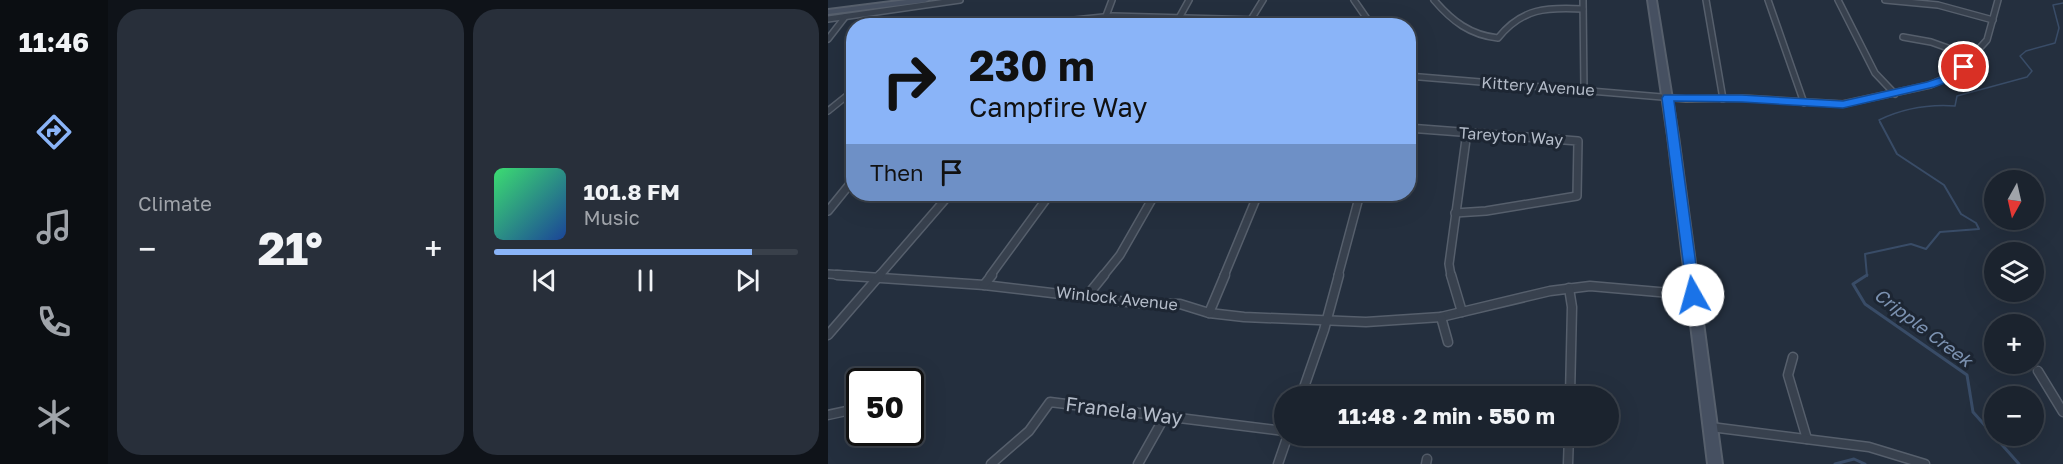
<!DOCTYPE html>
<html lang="en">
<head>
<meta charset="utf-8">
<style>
	:root { --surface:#1b232e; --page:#282f3a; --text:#f1f3f6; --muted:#a0a4aa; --line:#39404a; --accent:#8ab4f8 }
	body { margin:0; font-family:"Golos Text",sans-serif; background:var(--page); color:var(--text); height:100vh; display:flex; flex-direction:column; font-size:22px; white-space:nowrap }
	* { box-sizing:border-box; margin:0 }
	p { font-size:20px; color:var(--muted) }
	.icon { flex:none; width:33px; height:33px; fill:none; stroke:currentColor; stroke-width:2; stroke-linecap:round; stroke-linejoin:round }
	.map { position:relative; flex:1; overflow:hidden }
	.panel { display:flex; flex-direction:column; gap:9px; padding:9px; background:#0f1319; width:720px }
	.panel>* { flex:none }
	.top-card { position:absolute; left:18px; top:18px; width:570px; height:183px; border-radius:24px; box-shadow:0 6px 24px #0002,0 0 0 2px var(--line); background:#8ab4f8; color:#111; overflow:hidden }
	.needle { width:39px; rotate:188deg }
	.tools { position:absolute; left:1156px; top:170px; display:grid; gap:12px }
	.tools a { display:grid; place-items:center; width:60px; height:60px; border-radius:50%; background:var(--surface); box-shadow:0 6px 24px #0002,0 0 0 2px var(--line); font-size:30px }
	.speed { position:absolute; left:18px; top:368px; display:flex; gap:12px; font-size:30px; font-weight:700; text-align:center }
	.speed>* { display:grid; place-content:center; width:78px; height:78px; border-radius:50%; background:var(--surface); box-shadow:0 6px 24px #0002,0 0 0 2px var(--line); line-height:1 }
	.speed .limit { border:3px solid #111; border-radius:9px; background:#fff; color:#111 }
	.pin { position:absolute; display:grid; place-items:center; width:51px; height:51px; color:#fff; margin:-26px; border:3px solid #fff; border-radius:50%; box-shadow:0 2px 6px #0007 }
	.me { position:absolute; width:66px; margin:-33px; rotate:353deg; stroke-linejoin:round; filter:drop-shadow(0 0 4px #0008) }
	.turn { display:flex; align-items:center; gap:21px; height:126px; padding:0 24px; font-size:27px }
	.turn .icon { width:78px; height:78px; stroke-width:2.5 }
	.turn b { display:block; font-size:42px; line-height:51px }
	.then { display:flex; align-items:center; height:57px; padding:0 24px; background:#0003; gap:12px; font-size:22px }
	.big { font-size:45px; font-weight:700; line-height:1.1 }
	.panel .widget { flex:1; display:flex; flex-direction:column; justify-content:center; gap:9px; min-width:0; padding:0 21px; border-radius:24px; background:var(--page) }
	.song { display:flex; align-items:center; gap:18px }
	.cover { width:72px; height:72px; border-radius:9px; background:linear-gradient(135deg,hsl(140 70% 55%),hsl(220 70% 35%)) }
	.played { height:6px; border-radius:3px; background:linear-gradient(90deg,var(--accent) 85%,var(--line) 85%) }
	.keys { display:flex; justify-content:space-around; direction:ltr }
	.heat { display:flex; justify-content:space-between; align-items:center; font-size:33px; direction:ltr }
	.panel .tiles { flex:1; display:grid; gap:9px; grid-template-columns:repeat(2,1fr) }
	.trip { position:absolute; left:446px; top:386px; width:345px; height:60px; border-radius:30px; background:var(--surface); box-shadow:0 6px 24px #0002,0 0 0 2px var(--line); font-weight:700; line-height:60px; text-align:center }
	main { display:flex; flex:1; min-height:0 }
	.tab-bar { display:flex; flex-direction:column; width:108px; justify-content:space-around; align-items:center; background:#0b0e12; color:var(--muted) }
	.tab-bar .icon { width:42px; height:42px }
	.tab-bar .on { color:var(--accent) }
	.tab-bar b { font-size:27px; color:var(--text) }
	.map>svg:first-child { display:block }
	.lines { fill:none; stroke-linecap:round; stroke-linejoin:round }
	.stream-far2 { stroke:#394c67; stroke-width:1.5 }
	.stream-far1 { stroke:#394c67; stroke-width:2 }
	.stream { stroke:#394c67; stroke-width:3 }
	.minor-far2-casing { stroke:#565f6c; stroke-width:8 }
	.minor-far1-casing { stroke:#565f6c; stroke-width:10 }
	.minor-casing { stroke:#565f6c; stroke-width:11 }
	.secondary-casing { stroke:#565f6c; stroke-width:4 }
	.minor-far2 { stroke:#38414e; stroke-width:5 }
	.minor-far1 { stroke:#38414e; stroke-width:7 }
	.minor { stroke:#38414e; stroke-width:8 }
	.secondary { fill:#465061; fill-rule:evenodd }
	.route { fill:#1a73e8; stroke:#114b97; stroke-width:1.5 }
	.labels { text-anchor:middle; stroke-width:6; stroke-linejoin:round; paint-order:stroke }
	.street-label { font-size:16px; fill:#b4bcc9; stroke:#1d2633 }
	.water-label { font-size:18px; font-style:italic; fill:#7c92b1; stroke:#1d2633 }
	.near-street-label { font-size:20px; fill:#b4bcc9; stroke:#1d2633 }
</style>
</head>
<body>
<main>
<nav class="tab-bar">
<b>11:46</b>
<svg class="icon on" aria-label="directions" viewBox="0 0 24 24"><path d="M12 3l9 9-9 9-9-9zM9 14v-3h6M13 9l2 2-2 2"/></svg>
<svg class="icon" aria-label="music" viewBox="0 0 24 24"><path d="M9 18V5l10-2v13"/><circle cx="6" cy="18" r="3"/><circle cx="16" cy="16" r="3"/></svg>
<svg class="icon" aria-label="phone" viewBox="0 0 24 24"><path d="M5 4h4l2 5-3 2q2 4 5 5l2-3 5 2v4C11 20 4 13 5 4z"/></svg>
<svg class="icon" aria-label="climate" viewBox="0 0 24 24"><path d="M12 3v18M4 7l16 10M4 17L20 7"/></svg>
</nav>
<section class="panel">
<div class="tiles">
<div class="widget"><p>Climate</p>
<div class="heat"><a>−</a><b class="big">21°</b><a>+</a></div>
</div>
<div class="widget">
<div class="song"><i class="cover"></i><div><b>101.8 FM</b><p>Music</p></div></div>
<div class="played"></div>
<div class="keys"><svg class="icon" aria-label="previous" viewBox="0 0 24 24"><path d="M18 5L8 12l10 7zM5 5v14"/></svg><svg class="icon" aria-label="pause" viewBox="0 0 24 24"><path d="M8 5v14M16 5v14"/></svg><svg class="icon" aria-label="next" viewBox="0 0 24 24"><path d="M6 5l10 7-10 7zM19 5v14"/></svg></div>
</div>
</div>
</section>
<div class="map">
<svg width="1235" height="464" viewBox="0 0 1235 464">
	<rect width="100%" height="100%" fill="#242f3e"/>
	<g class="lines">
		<path class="stream-far2" d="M 1053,124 L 1051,120 C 1076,108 1099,104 1127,106 L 1129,96 L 1199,77 L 1204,71 L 1192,56 L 1198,51 L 1227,43 L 1231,28 L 1225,5 L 1235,3"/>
		<path class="stream-far1" d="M 1039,276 L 1037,254 L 1083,244 L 1098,249 L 1112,232 L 1151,229 L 1148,223 L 1133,214 L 1116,185 L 1069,154 L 1052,122"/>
		<g class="stream">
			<path d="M 1039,275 L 1025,284 L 1037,304 L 1139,375 L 1145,412 L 1191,464"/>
			<path d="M 1007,464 L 1026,459 L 1037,464"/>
		</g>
		<defs>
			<g id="minor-far2">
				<path d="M 526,0 L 544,26"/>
				<path d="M 606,0 C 624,21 642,35 670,38 C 694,8 719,7 755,9"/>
				<path d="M 755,0 L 756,90"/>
				<path d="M 878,0 L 895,99"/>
				<path d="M 940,0 L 976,103"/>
				<path d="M 1010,0 L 1047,73 L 1067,94"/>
				<path d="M 1057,0 L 1110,5 L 1165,20"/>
				<path d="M 278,16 L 284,0"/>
				<path d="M 351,18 L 361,0"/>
				<path d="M 0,19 L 132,0"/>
				<path d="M 187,26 L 285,16 L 431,20 L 478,24 L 539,20"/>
				<path d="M 419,26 L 435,0"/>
				<path d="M 1075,37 L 1103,42 L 1145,57"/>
				<path d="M 0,39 L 17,17"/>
				<path d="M 580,76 L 858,99 L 914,98 L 1015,104 L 1102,85 L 1129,73 L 1159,40 L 1170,0"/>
				<path d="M 0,111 L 26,90"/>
			</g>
			<g id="minor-far1">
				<path d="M 580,128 L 750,141 L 749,196 L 658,211 L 627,213"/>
				<path d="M 0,211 L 26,179"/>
				<path d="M 0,274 L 30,276"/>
				<path d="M 51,276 L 122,194"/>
				<path d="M 162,276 L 222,194"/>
				<path d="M 275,276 L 292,255 L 327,194"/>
				<path d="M 396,276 L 430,194"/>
				<path d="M 510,276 L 532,194"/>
				<path d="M 623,276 L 621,264 L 639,132"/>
			</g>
			<g id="minor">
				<path d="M 9,275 L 156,285 L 308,303 L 352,304 L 381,313 L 416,317 L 538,322 L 613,317 L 722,291 L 762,286 L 865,295"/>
				<path d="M 623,275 L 634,312"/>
				<path d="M 156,285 L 164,275"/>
				<path d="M 741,288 L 744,307 L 742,396"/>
				<path d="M 259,296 L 276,275"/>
				<path d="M 381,313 L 397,275"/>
				<path d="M 613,317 L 620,342"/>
				<path d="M 0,335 L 52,275"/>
				<path d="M 965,357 L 960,375 L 979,439"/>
				<path d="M 1210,371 L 1235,412"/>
				<path d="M 473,396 L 496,330 L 511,275"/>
				<path d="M 0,415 L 32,408"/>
				<path d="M 883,427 L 1041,447 L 1097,464"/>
				<path d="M 163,464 L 201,431 L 222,402 L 456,431"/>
				<path d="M 310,464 L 337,416"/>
				<path d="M 450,464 L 460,435"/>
				<path d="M 598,464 L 599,459"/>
				<path d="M 740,464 L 741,435"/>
			</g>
			<g id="secondary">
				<path d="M 79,0 L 101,0 L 97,2 L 0,14 L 0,10 Z"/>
				<path d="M 820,0 L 828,0 L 850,136 L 894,464 L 880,464 L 840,136 Z"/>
			</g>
		</defs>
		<use href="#minor-far2" class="minor-far2-casing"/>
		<use href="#minor-far1" class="minor-far1-casing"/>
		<use href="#minor" class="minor-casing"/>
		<use href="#secondary" class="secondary-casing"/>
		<use href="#minor-far2" class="minor-far2"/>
		<use href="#minor-far1" class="minor-far1"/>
		<use href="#minor" class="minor"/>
		<use href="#secondary" class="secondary"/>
	</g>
	<path class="route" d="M 1136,64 L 1142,67 L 1140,69 L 1125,80 L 1106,87 L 1015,108 L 914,102 L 846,101 L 872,295 L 870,299 L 860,299 L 834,98 L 836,95 L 914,95 L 1015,101 L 1099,82 L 1117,76 Z"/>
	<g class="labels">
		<g class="street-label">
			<text transform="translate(710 86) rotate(4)" y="6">Kittery Avenue</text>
			<text transform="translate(683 136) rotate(4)" y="6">Tareyton Way</text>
			<text transform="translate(289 298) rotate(6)" y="6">Winlock Avenue</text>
		</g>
		<g class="water-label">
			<text transform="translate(1095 328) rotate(37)" y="6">Cripple Creek</text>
		</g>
		<g class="near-street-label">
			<text transform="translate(296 411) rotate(7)" y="7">Franela Way</text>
		</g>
	</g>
</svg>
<div class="tools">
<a><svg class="needle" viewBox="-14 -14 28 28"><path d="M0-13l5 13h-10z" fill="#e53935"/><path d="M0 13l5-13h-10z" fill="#a0a4aa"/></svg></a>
<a><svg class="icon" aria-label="layers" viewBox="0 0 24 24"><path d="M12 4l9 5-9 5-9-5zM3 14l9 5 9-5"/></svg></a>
<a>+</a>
<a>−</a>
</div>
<div class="speed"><div class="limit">50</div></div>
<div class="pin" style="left:1136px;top:67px;background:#d93025"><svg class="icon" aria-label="arrive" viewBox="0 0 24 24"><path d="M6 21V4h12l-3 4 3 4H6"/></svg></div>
<svg class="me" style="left:865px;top:295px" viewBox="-20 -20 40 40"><circle r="19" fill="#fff"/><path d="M0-13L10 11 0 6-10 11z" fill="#1a73e8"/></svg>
<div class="trip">11:48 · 2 min · 550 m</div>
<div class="top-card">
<div class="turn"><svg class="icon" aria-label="right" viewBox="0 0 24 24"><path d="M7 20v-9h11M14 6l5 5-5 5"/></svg><div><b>230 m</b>Campfire Way</div></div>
<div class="then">Then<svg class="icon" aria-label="arrive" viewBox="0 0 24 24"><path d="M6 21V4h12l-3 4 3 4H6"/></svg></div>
</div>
</div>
</main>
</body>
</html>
